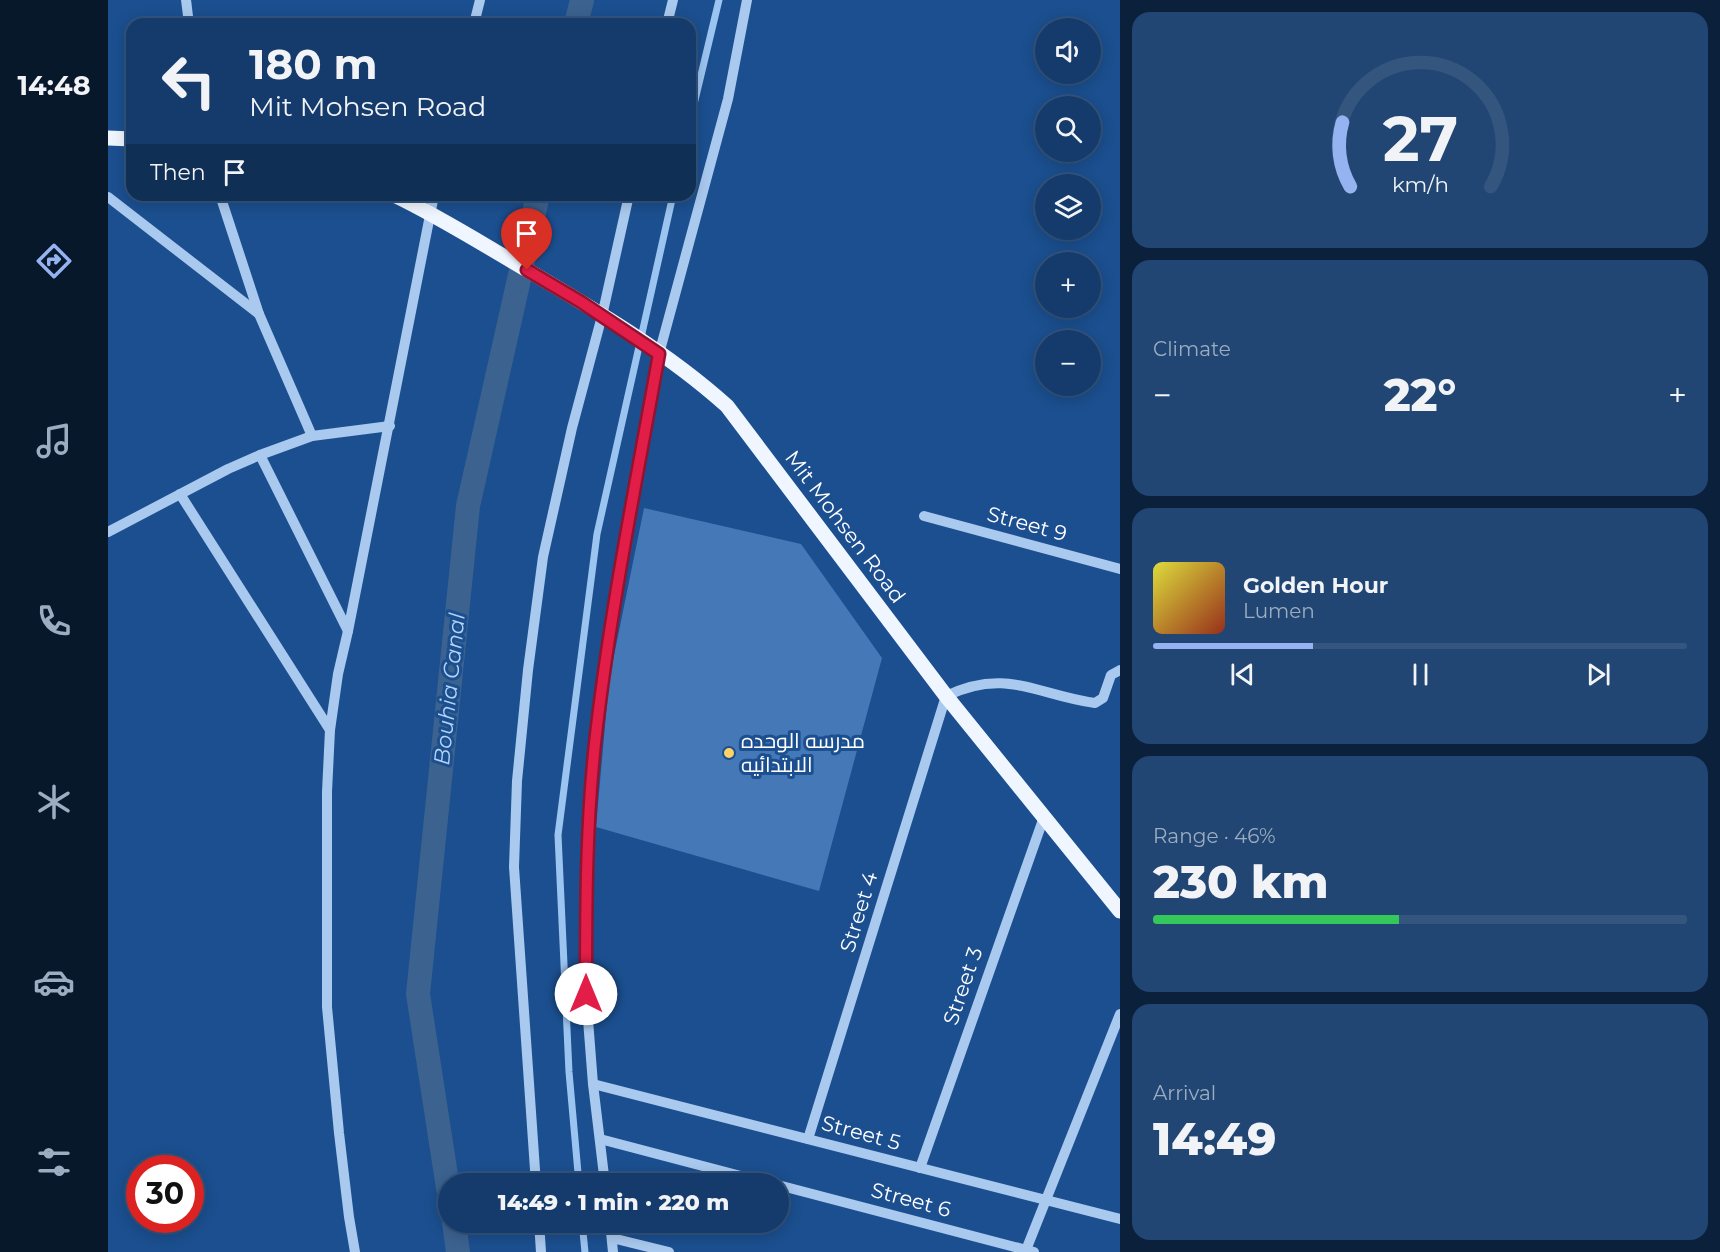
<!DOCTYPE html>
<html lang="en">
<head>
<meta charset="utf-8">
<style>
	:root { --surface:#143b6b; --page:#214673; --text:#f1f3f6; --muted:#9dadc1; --line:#33557e; --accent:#95b2f1 }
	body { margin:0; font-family:Montserrat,Cairo,sans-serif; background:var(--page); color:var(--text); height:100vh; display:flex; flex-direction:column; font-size:22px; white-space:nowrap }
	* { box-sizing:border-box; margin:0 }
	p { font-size:20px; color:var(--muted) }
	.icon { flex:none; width:33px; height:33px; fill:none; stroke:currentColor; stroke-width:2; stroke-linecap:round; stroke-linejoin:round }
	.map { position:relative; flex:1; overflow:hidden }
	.panel { display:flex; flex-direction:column; gap:12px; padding:12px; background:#0b203b; width:600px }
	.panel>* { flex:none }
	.hud { position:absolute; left:18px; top:18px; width:570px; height:183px; border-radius:18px; box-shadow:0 3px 15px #0003,0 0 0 2px var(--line); background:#143b6b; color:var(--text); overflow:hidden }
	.tools { position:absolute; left:927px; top:18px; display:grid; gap:12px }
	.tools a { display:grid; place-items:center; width:66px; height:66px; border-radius:50%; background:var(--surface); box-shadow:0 3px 15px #0003,0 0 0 2px var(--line); font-size:30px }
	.speed { position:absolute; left:18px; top:1155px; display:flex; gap:12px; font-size:30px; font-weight:700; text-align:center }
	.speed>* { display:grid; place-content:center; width:78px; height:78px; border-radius:50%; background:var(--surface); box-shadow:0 3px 15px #0003,0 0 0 2px var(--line); line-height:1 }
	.speed .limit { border:9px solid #d22; background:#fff; color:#111 }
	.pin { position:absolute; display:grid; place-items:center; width:51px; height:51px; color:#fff; margin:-62px -26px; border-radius:50% 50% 50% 0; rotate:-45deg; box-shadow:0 0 6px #0007 }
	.pin .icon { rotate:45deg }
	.me { position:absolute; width:66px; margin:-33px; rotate:0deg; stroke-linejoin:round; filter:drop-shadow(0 0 4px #0008) }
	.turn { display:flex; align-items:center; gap:21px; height:126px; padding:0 24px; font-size:27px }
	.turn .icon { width:78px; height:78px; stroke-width:2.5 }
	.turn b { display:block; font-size:42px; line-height:51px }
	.then { display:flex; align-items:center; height:57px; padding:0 24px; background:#0003; gap:12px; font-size:22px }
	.big { font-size:45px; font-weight:800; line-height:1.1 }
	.panel .tile { flex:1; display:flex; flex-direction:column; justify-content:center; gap:9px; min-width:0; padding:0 21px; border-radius:18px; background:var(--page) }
	.panel .dial { align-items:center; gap:0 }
	.dial svg { height:156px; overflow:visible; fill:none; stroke:var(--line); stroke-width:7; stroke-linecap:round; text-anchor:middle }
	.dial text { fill:var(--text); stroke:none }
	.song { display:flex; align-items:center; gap:18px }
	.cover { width:72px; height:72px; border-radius:9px; background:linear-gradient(135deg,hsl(60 70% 55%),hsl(10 70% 35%)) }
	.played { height:6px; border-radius:3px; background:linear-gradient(90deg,var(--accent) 30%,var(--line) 30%) }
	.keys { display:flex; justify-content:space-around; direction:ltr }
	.heat { display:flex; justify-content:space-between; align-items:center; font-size:33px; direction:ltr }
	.charge { height:9px; border-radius:4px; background:linear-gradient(90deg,#34c759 46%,var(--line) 0) }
	.trip { position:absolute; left:330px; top:1173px; width:351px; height:60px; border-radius:30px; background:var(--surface); box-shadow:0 3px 15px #0003,0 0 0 2px var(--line); font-weight:800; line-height:60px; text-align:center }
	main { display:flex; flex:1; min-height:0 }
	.dock { display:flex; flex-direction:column; width:108px; justify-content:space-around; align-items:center; background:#08182b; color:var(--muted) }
	.dock .icon { width:42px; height:42px }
	.dock .selected { color:var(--accent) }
	.dock b { font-size:27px; color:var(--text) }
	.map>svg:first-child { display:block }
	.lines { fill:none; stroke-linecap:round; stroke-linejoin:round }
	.stream { stroke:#9cc4f0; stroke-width:7 }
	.canal { stroke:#3c6290; stroke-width:24 }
	.building { fill:#4478b7 }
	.minor { stroke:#a9c9ee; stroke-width:10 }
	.major { stroke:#f0f6ff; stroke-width:15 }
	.route-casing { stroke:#92132f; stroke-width:15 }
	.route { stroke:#e11d48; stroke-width:10 }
	.poi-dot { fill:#ffd166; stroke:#1b4f8f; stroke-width:2 }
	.labels { text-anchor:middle; stroke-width:6; stroke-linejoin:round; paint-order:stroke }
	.street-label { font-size:21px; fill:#fff; stroke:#1b4f8f }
	.poi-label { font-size:21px; fill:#fff; stroke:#1b4f8f; text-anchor:start }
	.water-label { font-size:22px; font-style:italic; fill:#b5d3f5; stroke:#1b4f8f }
</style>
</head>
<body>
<main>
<nav class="dock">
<b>14:48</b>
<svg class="icon selected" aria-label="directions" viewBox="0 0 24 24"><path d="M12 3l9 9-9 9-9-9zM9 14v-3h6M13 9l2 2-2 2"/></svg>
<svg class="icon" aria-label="music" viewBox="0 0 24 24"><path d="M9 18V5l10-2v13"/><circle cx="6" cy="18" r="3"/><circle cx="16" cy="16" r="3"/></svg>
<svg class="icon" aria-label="phone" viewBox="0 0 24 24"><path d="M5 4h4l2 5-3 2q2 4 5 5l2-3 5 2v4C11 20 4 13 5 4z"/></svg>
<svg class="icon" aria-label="climate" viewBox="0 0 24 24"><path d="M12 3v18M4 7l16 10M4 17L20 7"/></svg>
<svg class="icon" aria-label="car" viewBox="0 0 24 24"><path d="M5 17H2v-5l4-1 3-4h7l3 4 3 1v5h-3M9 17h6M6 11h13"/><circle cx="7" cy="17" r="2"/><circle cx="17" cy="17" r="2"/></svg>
<svg class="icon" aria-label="filters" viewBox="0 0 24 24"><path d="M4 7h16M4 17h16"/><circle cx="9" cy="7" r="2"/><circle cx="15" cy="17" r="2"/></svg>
</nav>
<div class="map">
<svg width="1012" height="1252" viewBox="0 0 1012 1252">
	<rect width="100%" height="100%" fill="#1b4f8f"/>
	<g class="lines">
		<g class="stream">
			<path d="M 582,121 L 611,0"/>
			<path d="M 471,1184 L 461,1072 L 450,835 L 489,534 L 565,195"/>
			<path d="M 474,1222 L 477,1252"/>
		</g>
		<g class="canal">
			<path d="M 468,24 L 474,0"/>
			<path d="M 340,1188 L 310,994 L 360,506 L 430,195"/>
			<path d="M 346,1222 L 350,1252"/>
		</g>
	</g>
	<path class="building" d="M 536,508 L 693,544 L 774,658 L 711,891 L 488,827 L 501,680 Z"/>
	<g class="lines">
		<g class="minor">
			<path d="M 78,0 L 81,24"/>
			<path d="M 366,24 L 372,0"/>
			<path d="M 559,24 L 565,0"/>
			<path d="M 112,195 L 151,314 L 204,436"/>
			<path d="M 0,197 L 151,314"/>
			<path d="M 152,455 L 240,631"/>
			<path d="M 72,494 L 222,730"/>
			<path d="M 816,516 L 1012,569"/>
			<path d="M 0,532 L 120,469 L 152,455 L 204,436 L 282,426"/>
			<path d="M 485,1084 L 1012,1219"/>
			<path d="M 492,1139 L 663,1184"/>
			<path d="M 700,1139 L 838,696 C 898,667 929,695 987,703 L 995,698 L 1003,675 L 1012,670"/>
			<path d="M 812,1168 L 936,817"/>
			<path d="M 428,1184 L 406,867 L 409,781 L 420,670 L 435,557 L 464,428 L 494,316 L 521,195"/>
			<path d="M 497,1184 L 485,1084 L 478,994 L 479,868 L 489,728 L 515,557 L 551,354 L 620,99 L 639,0"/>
			<path d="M 670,1185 L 926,1252"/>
			<path d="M 431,1222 L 433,1252"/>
			<path d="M 502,1222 L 505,1252"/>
			<path d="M 504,1238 L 561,1252"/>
			<path d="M 918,1250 L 1012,1014"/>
			<path d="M 247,1252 L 241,1217 L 231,1133 L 219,1007 L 219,792 L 222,730 L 230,674 L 240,631 L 326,195"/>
		</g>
		<g class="major">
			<path d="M 0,138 L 24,139"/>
			<path d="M 286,195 C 330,216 371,242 414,267 C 484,308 558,351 619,406 L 838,696 L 1012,911"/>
		</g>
	</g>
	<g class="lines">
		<defs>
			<path id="route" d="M 419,270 L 473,302 L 551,354 C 529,477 504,601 489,726 C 478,815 478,905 478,994"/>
		</defs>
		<use href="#route" class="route-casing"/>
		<use href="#route" class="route"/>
	</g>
	<circle class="poi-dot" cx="621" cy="753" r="6"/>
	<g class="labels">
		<g class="street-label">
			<text transform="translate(919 524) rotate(15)" y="7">Street 9</text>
			<text transform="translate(737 527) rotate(53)" y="7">Mit Mohsen Road</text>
			<text transform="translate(751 912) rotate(-73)" y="7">Street 4</text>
			<text transform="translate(855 986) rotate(-71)" y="7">Street 3</text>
			<text transform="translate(753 1133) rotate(15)" y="7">Street 5</text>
			<text transform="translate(803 1200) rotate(15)" y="7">Street 6</text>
		</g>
		<g class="poi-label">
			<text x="633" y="748">مدرسه الوحده<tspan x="633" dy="24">الابتدائيه</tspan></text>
		</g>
		<g class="water-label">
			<text transform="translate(341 689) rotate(-84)" y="8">Bouhia Canal</text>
		</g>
	</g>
</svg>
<div class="tools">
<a><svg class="icon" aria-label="sound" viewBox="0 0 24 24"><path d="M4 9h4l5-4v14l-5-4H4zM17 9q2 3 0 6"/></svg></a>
<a><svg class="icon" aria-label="search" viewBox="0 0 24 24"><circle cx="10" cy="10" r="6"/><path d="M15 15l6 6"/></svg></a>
<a><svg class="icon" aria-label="layers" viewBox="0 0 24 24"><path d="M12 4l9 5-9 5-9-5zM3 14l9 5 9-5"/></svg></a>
<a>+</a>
<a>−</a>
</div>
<div class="speed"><div class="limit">30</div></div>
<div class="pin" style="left:419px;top:270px;background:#d93025"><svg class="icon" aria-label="arrive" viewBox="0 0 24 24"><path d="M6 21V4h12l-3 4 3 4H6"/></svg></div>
<svg class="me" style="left:478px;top:994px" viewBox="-20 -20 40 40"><circle r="19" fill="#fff"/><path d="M0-13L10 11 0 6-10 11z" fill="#e11d48"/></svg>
<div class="trip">14:49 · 1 min · 220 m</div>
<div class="hud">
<div class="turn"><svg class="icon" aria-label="left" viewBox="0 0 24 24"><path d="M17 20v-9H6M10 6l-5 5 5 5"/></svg><div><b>180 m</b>Mit Mohsen Road</div></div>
<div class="then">Then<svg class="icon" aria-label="arrive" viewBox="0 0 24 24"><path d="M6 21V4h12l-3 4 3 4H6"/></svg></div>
</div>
</div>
<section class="panel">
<div class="tile dial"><svg viewBox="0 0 100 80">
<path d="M14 69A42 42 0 1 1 86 69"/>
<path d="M14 69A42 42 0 0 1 10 36" stroke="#95b2f1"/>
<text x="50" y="56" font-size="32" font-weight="700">27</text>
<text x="50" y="72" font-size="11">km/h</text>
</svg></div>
<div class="tile"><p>Climate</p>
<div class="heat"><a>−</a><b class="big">22°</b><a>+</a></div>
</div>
<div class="tile">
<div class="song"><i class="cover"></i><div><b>Golden Hour</b><p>Lumen</p></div></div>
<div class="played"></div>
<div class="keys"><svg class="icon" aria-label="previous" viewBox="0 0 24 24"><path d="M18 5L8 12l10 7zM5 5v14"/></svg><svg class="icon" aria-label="pause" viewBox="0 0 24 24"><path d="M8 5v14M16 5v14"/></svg><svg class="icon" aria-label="next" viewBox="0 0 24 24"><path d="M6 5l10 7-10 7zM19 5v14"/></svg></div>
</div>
<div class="tile"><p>Range · 46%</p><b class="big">230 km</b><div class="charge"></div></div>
<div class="tile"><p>Arrival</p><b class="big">14:49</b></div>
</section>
</main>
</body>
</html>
